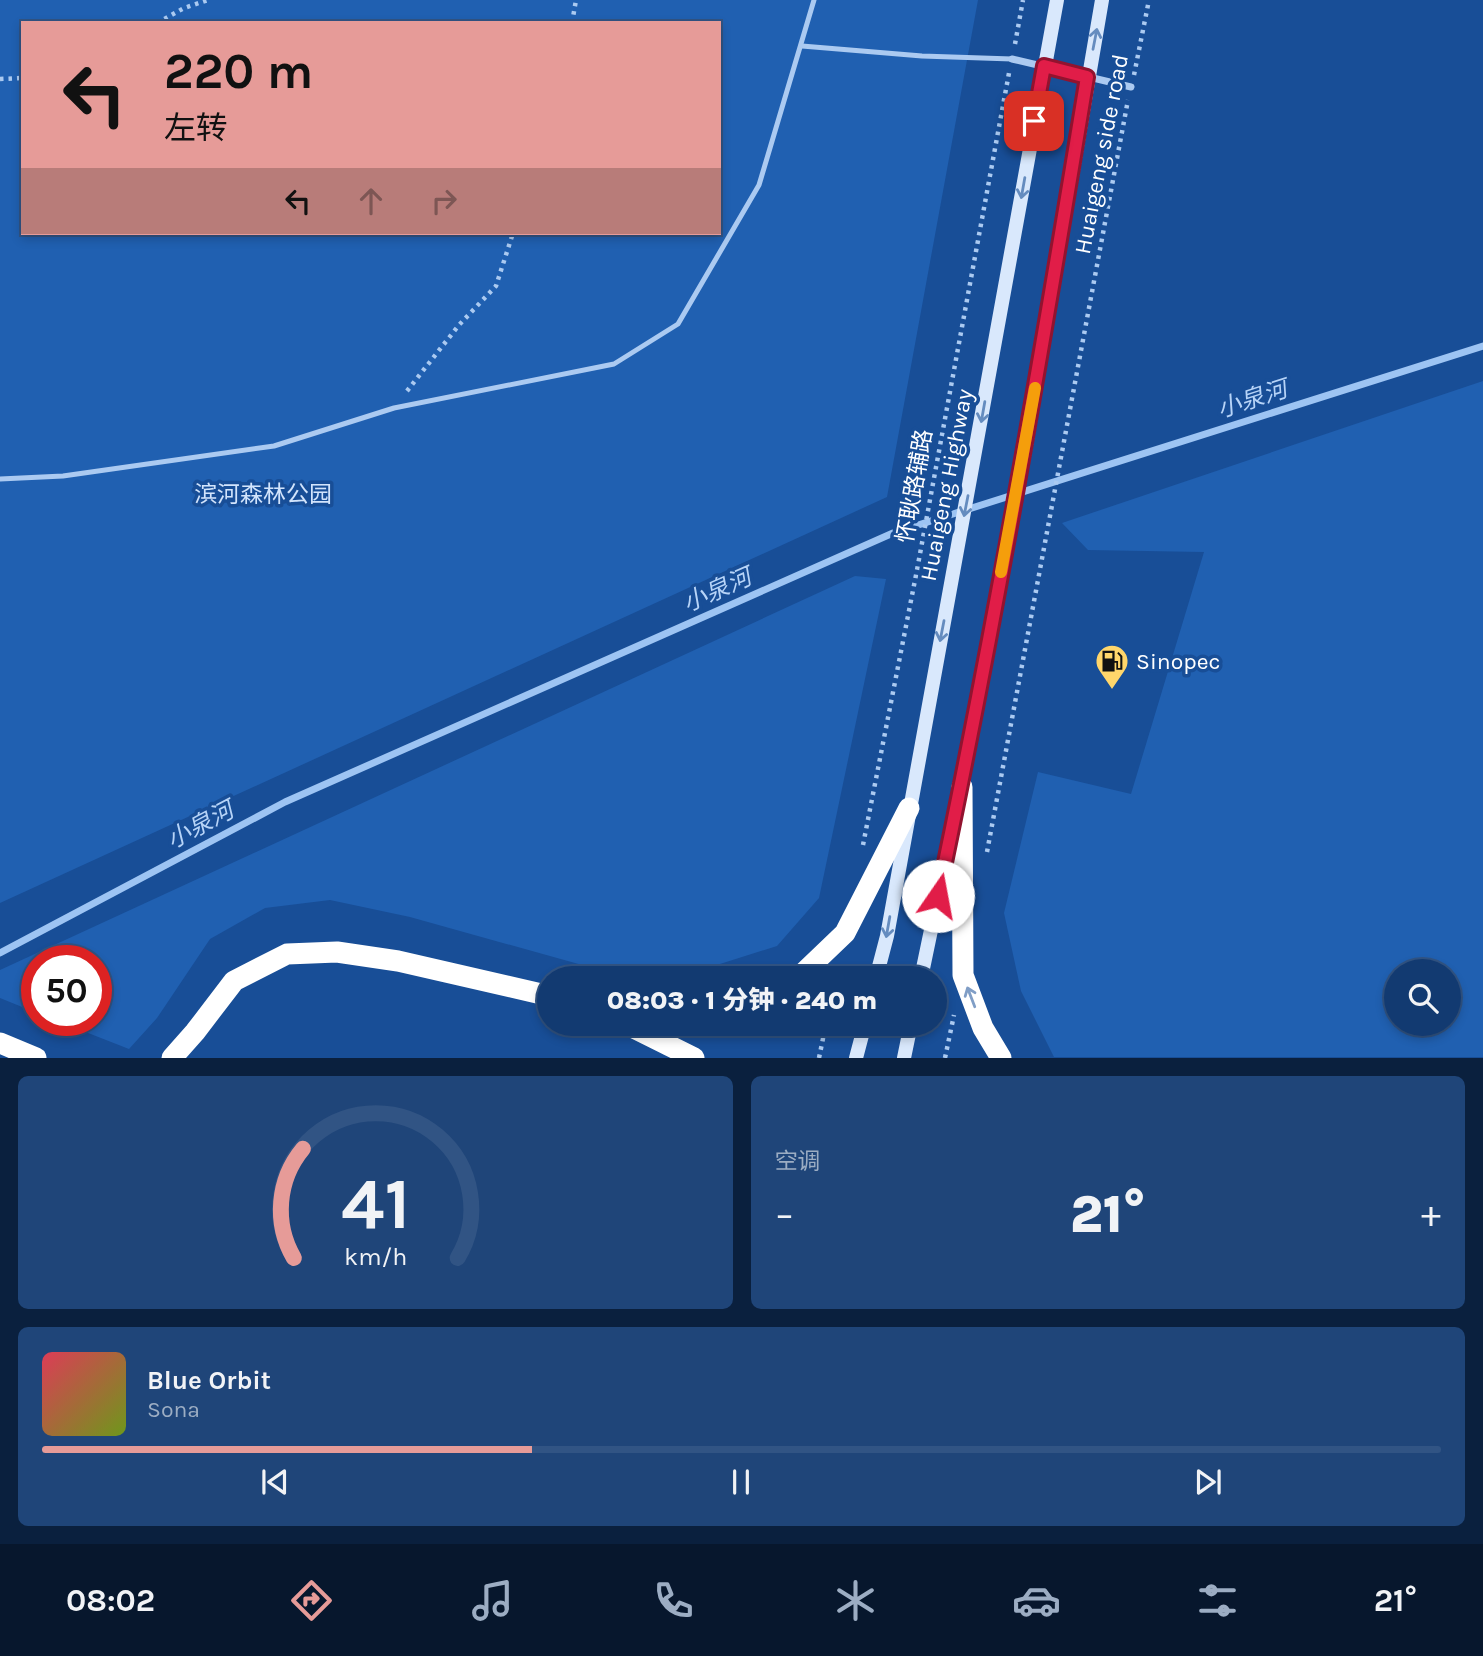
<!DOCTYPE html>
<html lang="zh">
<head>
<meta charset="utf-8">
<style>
	:root { --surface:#123a71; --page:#1f4579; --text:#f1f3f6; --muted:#9cadc3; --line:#315484; --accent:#e69b98 }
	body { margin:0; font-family:Karla,"Noto Sans SC",sans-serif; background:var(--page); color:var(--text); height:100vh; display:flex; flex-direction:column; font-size:26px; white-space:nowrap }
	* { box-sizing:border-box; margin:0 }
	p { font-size:23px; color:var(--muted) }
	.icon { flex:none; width:38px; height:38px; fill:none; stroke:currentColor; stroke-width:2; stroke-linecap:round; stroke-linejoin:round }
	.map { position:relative; height:1058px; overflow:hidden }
	.details { display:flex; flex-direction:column; gap:18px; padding:18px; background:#0a203e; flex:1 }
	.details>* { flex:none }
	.guide { position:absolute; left:21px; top:21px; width:700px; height:214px; border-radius:0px; box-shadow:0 4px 10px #0003,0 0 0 2px var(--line); background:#e69b98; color:#111; overflow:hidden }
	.fabs { position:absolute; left:1384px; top:959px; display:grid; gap:14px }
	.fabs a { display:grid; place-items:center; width:77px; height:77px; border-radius:50%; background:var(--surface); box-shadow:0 4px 10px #0003,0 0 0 2px var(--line); font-size:35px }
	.speed { position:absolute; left:21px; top:945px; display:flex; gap:14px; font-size:35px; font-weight:700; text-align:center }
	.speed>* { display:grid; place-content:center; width:91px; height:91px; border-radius:50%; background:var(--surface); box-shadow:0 4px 10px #0003,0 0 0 2px var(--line); line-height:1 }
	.speed .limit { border:10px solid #d22; background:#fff; color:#111 }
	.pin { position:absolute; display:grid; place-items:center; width:60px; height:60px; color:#fff; margin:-30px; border-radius:14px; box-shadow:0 4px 10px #0006 }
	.me { position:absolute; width:77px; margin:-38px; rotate:12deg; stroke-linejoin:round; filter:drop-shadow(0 0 5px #0008) }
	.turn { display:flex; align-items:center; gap:24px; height:147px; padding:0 28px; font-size:32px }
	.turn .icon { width:91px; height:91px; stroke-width:2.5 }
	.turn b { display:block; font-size:49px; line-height:60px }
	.lanes { display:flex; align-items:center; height:66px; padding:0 28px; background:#0003; justify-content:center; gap:35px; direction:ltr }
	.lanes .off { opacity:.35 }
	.big { font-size:52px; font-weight:800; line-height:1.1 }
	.details .card { flex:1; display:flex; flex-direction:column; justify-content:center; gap:10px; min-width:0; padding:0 24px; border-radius:10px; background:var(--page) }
	.details .dial { align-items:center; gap:0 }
	.dial svg { height:182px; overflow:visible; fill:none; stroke:var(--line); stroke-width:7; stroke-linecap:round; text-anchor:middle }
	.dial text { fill:var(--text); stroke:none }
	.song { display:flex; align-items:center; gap:21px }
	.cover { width:84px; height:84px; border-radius:10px; background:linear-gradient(135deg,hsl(350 70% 55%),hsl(80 70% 35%)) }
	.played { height:7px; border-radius:4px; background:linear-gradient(90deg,var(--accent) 35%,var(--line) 35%) }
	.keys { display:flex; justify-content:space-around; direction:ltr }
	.heat { display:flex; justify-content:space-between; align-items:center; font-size:38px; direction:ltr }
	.details .tiles { flex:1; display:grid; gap:18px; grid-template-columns:1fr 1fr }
	.card:last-child { grid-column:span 2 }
	.trip { position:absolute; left:537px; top:966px; width:410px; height:70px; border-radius:35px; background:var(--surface); box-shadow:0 4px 10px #0003,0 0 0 2px var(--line); font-weight:800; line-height:70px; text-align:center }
	.dock { display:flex; height:112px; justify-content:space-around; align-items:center; background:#07172d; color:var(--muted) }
	.dock .icon { width:49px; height:49px }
	.dock .active { color:var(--accent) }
	.dock b { font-size:32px; color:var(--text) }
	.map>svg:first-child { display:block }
	.green { fill:#2060b1; fill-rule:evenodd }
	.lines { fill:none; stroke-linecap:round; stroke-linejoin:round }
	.stream { stroke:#9dc4f3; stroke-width:7 }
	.path { stroke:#abcaf1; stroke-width:4.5; stroke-dasharray:3.5 5; stroke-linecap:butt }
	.lane { stroke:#abcaf1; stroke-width:5 }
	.street { stroke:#abcaf1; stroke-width:7 }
	.secondary { stroke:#d9e8fc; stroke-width:14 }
	.highway { stroke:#fff; stroke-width:21 }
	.oneway { stroke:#658cbf }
	.oneway2 { stroke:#809ec6 }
	.route-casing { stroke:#92132f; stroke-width:18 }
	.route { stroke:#e11d48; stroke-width:12 }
	.slow { stroke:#f59e0b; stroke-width:12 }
	.labels { text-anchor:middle; stroke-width:7; stroke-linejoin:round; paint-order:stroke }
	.street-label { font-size:23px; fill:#fff; stroke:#184e97 }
	.park-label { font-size:23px; fill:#d2e4fc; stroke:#184e97 }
	.poi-label { font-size:23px; fill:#fff; stroke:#184e97; text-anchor:start }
	.water-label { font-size:24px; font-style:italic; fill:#b7d4f8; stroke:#184e97 }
</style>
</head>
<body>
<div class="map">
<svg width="1483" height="1058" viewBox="0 0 1483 1058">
	<rect width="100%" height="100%" fill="#184e97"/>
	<g class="green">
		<path d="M 0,0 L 978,0 L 887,497 L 0,903 ZM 23,23 L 719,23 L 719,233 L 23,233 Z"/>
		<path d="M 1483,381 L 1483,1057 L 1054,1057 L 1021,991 L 1004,913 L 1038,772 L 1131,794 L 1204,552 L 1088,550 L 1062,523 ZM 1396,971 L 1449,971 L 1449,1024 L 1396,1024 Z"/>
		<path d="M 855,576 L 886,579 L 819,898 L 777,946 L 701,970 L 625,977 L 410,917 L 330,900 L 265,908 L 210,939 L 157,1018 L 129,1049 L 55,1020 L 96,1020 L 96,961 L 37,961 L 37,1013 L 0,998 L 0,970 Z"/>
	</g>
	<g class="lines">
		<path class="stream" d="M 0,953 L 285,802 L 893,533 L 1483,346"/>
		<g class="path">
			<path d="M 157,23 L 184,8 L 208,0"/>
			<path d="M 572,23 L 576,0"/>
			<path d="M 1015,44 L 1023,0"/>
			<path d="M 1134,75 L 1149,0"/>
			<path d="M 0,79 L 23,78"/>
			<path d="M 407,391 L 459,325 L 496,286 L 513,233"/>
			<path d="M 863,845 L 917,570 L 1009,73"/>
			<path d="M 987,852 L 1128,100"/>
			<path d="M 819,1058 L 826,1024"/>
			<path d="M 945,1058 L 954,1015"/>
		</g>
		<g class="lane">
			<path d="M 802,46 L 922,56 L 1012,59"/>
			<path d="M 0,479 L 63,476 L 274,446 L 394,408 L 614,364 L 678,324 L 759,185 L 814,0"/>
		</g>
		<path class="street" d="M 1012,59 L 1131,87"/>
		<g class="secondary">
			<path d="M 960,795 L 1026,445 L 1102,0"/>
			<path d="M 876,978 L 887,936 L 1057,0"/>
			<path d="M 921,978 L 955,815"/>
			<path d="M 856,1058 L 865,1024"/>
			<path d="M 904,1058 L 911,1024"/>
		</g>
		<g class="highway">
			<path d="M 962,787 L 963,975 L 983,1028 L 1001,1058"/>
			<path d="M 798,978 L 845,933 L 909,808"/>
			<path d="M 626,1024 L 694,1058"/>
			<path d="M 0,1043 L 36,1058"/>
			<path d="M 172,1058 L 195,1032 L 234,981 L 287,954 L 337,952 L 398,961 L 550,996"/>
		</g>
	</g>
	<defs><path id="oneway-shaft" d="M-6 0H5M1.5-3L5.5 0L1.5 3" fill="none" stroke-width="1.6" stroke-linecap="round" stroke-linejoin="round" transform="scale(1.75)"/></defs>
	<g class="oneway">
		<use href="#oneway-shaft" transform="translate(1095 39) rotate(-79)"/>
		<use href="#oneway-shaft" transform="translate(1023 188) rotate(100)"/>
		<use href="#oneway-shaft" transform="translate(983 412) rotate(100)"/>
		<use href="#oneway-shaft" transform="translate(966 506) rotate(101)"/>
		<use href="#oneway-shaft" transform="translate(942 631) rotate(101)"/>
		<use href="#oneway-shaft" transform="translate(888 927) rotate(100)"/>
	</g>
	<use class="oneway2" href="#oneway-shaft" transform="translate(971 997) rotate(-111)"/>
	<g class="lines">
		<defs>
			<path id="route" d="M 938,896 C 995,625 1042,351 1087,77 L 1044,66 L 1034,121"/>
		</defs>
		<use href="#route" class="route-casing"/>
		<use href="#route" class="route"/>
		<path class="slow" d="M 1001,572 L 1035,388"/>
	</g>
	<defs>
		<symbol id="fuel-pin" viewBox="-11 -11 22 30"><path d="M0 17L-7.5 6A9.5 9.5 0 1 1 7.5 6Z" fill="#ffd66b" stroke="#184e97"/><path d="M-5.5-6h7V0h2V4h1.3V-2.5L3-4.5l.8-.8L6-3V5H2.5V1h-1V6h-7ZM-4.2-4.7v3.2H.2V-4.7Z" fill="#111"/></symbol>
	</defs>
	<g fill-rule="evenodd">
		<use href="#fuel-pin" x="1093" y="642" width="38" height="52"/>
	</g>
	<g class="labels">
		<g class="street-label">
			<text transform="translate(1101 154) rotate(-79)" y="8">Huaigeng side road</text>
			<text transform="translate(946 485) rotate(-79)" y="8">Huaigeng Highway</text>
			<text transform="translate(914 486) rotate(-80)" y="8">怀耿路辅路</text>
		</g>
		<g class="park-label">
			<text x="263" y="502">滨河森林公园</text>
		</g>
		<g class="poi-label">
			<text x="1136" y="669">Sinopec</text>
		</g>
		<g class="water-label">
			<text transform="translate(1252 399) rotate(-18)" y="8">小泉河</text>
			<text transform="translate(717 590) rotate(-24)" y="8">小泉河</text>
			<text transform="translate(200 825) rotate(-28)" y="8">小泉河</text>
		</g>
	</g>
</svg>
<div class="fabs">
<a><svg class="icon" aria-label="search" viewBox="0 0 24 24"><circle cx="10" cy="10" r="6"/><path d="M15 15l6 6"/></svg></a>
</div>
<div class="speed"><div class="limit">50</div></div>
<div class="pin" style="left:1034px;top:121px;background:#d93025"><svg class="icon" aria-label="arrive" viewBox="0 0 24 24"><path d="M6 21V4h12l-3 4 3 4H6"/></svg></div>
<svg class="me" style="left:938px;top:896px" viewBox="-20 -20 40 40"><circle r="19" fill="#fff"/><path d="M0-13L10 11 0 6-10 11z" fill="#e11d48"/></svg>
<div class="trip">08:03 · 1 分钟 · 240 m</div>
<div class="guide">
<div class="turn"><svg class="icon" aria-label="left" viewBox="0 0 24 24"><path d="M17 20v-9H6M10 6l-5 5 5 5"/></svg><div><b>220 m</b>左转</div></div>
<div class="lanes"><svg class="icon" aria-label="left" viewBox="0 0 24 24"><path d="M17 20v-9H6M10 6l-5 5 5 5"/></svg><svg class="icon off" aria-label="ahead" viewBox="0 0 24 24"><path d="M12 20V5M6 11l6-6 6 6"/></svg><svg class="icon off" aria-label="right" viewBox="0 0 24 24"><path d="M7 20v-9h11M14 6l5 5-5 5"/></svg></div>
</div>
</div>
<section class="details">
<div class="tiles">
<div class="card dial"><svg viewBox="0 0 100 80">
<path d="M14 69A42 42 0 1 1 86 69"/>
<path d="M14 69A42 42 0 0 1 18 21" stroke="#e69b98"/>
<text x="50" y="56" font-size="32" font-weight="700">41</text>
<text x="50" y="72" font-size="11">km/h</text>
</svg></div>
<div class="card"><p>空调</p>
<div class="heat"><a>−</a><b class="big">21°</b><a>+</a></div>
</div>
<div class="card">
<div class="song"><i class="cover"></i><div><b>Blue Orbit</b><p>Sona</p></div></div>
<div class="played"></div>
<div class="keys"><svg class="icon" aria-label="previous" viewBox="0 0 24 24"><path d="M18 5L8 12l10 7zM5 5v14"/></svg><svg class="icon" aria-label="pause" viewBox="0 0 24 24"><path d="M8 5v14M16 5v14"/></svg><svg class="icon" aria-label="next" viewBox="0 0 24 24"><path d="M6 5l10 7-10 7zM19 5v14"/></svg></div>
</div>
</div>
</section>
<nav class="dock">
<b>08:02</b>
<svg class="icon active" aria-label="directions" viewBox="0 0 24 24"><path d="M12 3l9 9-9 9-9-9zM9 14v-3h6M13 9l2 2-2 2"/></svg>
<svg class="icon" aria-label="music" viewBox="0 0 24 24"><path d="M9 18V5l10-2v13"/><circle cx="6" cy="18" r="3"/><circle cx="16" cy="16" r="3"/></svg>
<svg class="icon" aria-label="phone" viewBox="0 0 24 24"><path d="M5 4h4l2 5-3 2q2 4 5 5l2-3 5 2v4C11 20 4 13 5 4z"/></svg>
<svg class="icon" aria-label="climate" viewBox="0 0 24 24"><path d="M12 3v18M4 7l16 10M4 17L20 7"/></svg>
<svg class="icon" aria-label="car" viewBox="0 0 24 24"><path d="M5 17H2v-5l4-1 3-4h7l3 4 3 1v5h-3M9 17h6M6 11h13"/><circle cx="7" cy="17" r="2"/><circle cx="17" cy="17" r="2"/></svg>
<svg class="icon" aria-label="filters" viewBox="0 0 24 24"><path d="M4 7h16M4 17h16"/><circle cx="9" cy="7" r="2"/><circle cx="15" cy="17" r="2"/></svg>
<b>21°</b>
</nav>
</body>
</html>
